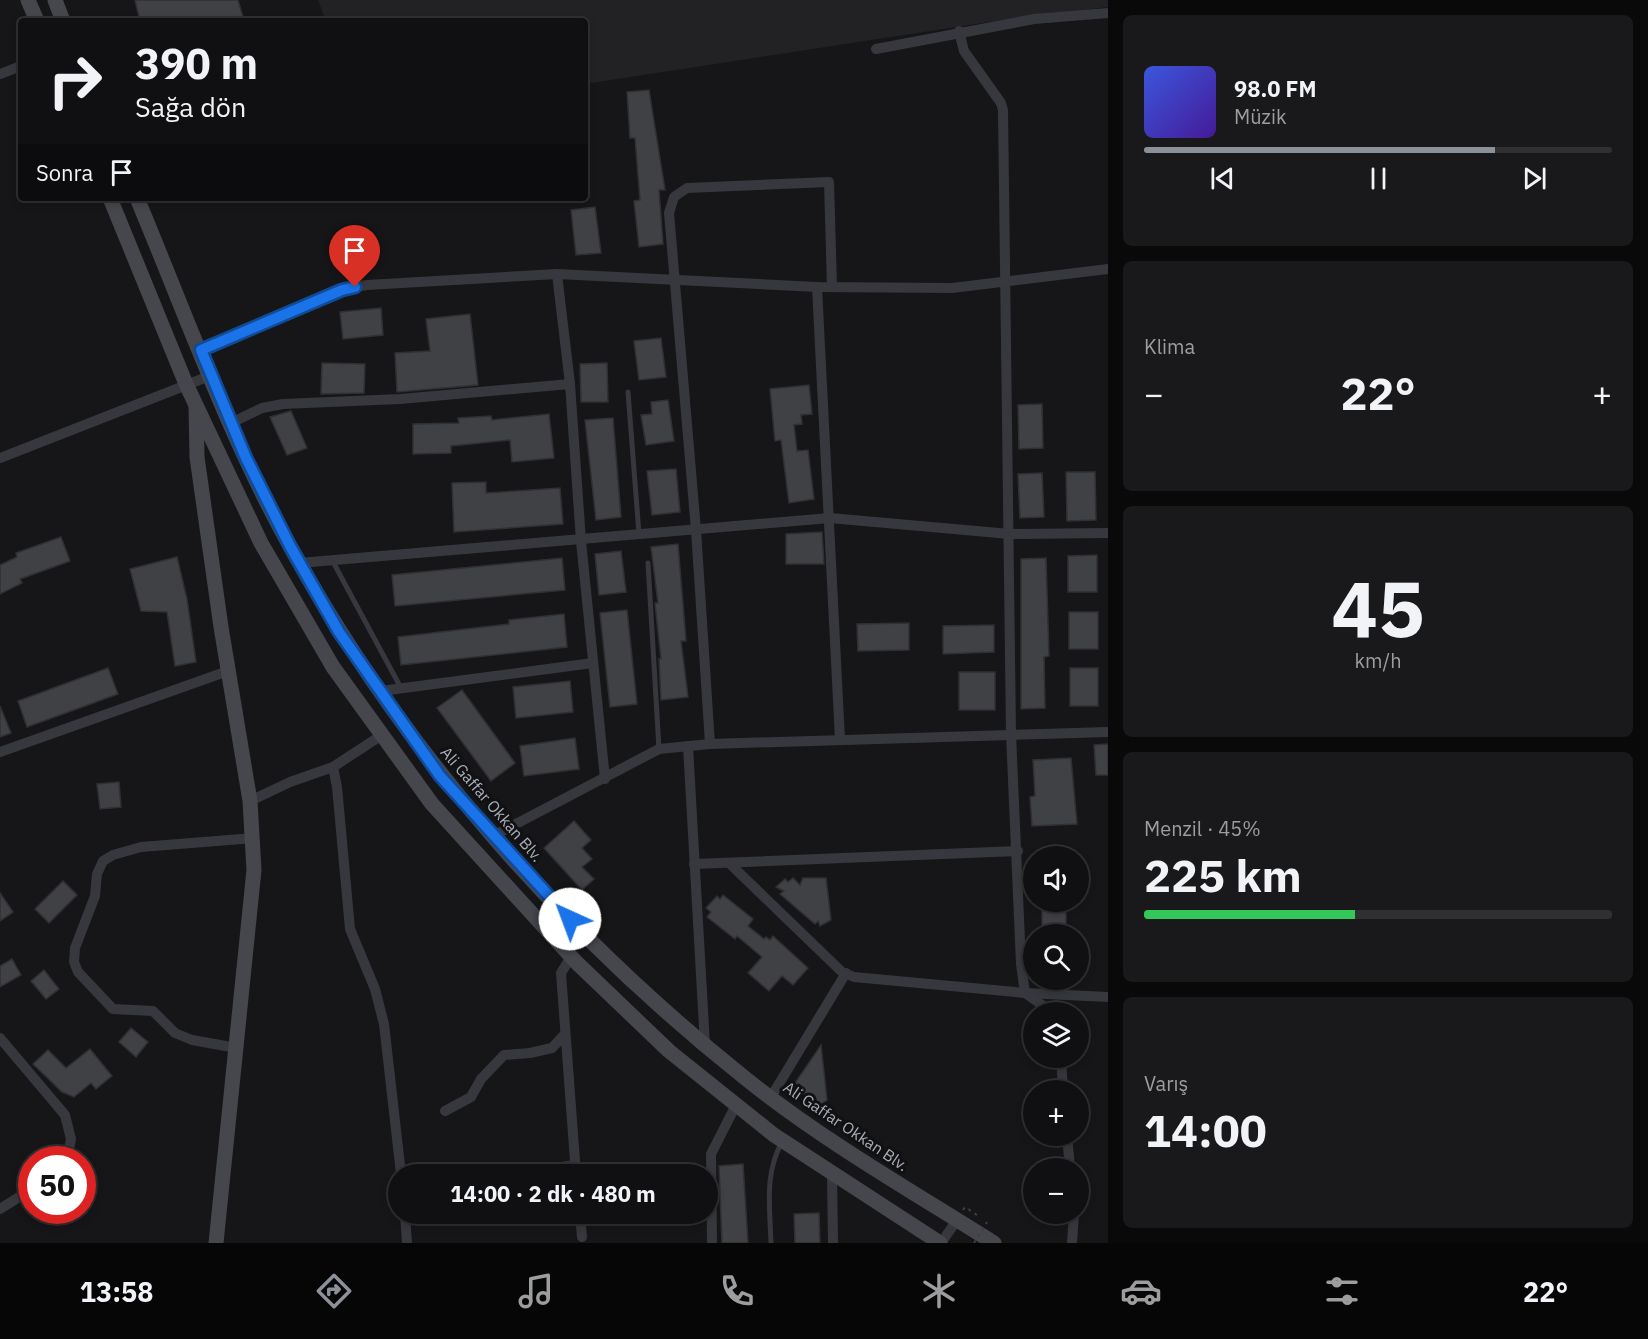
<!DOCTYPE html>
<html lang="tr">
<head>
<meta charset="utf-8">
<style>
	:root { --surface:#101012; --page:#19191b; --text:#f1f3f6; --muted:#9c9d9f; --line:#303032; --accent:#8c9099 }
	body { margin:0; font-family:"IBM Plex Sans",sans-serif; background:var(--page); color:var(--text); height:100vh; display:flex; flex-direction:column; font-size:22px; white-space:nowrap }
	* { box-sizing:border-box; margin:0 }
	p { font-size:20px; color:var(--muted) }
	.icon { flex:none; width:33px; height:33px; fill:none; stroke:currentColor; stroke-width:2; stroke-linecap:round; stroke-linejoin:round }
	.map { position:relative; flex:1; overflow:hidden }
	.details { display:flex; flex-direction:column; gap:15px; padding:15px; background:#09090a; width:540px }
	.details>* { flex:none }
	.top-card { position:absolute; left:18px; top:18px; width:570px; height:183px; border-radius:6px; box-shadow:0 3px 9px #0003,0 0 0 2px var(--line); background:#101012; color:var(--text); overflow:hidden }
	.tools { position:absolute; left:1023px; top:846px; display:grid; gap:12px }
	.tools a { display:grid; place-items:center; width:66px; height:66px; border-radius:50%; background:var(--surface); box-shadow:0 3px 9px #0003,0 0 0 2px var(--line); font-size:30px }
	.speed { position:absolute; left:18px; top:1146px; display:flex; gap:12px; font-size:30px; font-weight:700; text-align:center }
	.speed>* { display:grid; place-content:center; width:78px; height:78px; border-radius:50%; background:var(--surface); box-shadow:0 3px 9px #0003,0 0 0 2px var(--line); line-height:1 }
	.speed .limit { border:9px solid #d22; background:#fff; color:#111 }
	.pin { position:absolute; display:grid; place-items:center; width:51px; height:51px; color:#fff; margin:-62px -26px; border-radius:50% 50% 50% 0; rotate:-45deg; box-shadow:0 0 6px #0007 }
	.pin .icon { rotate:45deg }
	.me { position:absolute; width:66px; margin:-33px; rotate:317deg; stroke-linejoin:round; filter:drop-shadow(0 0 4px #0008) }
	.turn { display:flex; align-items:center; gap:21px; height:126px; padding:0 18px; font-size:27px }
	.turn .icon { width:78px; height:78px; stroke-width:2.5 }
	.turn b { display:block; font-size:42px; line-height:51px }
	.then { display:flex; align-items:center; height:57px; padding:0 18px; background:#0003; gap:12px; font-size:22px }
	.big { font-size:45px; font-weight:700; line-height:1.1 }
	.details .tile { flex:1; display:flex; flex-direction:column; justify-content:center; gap:9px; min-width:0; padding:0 21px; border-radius:9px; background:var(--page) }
	.details .dial { align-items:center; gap:0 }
	.dial b { font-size:78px; line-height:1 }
	.song { display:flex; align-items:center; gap:18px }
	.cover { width:72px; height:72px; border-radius:9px; background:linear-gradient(135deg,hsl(230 70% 55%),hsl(260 70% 35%)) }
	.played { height:6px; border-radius:3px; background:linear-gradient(90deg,var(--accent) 75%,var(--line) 75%) }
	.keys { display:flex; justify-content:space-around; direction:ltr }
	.heat { display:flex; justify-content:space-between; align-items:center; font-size:33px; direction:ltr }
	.charge { height:9px; border-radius:4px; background:linear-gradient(90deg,#34c759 45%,var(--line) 0) }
	.trip { position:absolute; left:388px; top:1164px; width:330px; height:60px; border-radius:30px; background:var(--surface); box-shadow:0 3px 9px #0003,0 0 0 2px var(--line); font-weight:700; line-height:60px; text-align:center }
	.menu { display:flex; height:96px; justify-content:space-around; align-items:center; background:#060607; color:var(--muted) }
	.menu .icon { width:42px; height:42px }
	.menu .on { color:var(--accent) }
	.menu b { font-size:27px; color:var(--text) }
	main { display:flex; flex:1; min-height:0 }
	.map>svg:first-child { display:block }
	.built { fill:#222225 }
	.building { fill:#404145; stroke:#303034; stroke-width:1.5 }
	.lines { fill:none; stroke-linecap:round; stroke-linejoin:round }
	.path { stroke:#3d3f44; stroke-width:2; stroke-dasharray:3 4.5; stroke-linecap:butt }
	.lane { stroke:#37383d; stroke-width:5 }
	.street { stroke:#37383d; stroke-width:10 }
	.secondary { stroke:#45474d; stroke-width:15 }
	.path-bridge { stroke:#3d3f44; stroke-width:2; stroke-dasharray:3 4.5; stroke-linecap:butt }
	.route-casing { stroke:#114b97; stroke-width:15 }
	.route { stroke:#1a73e8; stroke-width:10 }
	.labels { text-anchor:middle; stroke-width:6; stroke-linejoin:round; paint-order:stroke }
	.street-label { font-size:16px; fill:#a8adb8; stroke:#111113 }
</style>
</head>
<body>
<main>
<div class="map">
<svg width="1108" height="1243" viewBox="0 0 1108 1243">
	<rect width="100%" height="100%" fill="#161618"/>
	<path class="built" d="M 318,0 L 1108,0 L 1108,7 L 989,22 L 585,84 L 585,21 L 326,21 Z"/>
	<g class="building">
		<path d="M 135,0 L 238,0 L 244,21 L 140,21 Z"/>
		<path d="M 649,90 L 665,190 L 659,190 L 663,244 L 639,247 L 634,201 L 640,200 L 635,138 L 630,138 L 627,92 Z"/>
		<path d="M 595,207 L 601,253 L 576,255 L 571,210 Z"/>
		<path d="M 381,308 L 383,335 L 343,339 L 340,312 Z"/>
		<path d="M 470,314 L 478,385 L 397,392 L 395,353 L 430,351 L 426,319 Z"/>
		<path d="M 661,338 L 666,377 L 639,380 L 634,341 Z"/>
		<path d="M 322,363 L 365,364 L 364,393 L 321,394 Z"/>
		<path d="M 607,363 L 608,402 L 581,402 L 580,364 Z"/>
		<path d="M 809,385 L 812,414 L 801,415 L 802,424 L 794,425 L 797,451 L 808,450 L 814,499 L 789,503 L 781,440 L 775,441 L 770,389 Z"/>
		<path d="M 668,400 L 674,441 L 646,445 L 641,415 L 652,414 L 651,402 Z"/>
		<path d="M 1042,404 L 1043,448 L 1019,449 L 1018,405 Z"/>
		<path d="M 291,411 L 307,448 L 287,455 L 270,417 Z"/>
		<path d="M 549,414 L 554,458 L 512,462 L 510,440 L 451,446 L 451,453 L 413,454 L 413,424 L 459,423 L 458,418 L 491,416 L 492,420 Z"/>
		<path d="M 613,418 L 621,517 L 596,520 L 585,420 Z"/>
		<path d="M 676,469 L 680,512 L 652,515 L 647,471 Z"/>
		<path d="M 1066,472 L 1095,472 L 1096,520 L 1067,521 Z"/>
		<path d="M 1042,473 L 1044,517 L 1020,518 L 1018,474 Z"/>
		<path d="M 486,482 L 486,493 L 560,488 L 563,524 L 454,532 L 452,483 Z"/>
		<path d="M 822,532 L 824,564 L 786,564 L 786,534 Z"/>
		<path d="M 61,537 L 70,561 L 20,579 L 22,583 L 0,594 L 0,565 L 17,557 L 16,553 Z"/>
		<path d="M 678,544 L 686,641 L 681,641 L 688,697 L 661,700 L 659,659 L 661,659 L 655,603 L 658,603 L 651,547 Z"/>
		<path d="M 621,551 L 626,592 L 599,595 L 595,554 Z"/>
		<path d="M 1097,555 L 1097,592 L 1068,592 L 1068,556 Z"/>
		<path d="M 177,557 L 187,599 L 196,662 L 175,666 L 167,612 L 141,611 L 130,569 Z"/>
		<path d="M 562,558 L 565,590 L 395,606 L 392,575 Z"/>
		<path d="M 1046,558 L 1049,656 L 1044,657 L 1045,708 L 1021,709 L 1021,559 Z"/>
		<path d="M 627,610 L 637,704 L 610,707 L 600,613 Z"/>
		<rect x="1069" y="612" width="29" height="37"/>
		<path d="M 564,614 L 567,647 L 401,665 L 398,637 L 509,624 L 509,620 Z"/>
		<path d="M 909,623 L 909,650 L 858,651 L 857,624 Z"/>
		<path d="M 994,625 L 994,652 L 943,654 L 943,626 Z"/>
		<path d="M 108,668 L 118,694 L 27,727 L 18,701 Z"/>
		<rect x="1070" y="668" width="28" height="38"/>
		<rect x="959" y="672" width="36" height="38"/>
		<path d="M 570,681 L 573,712 L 516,718 L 513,687 Z"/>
		<path d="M 462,690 L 515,763 L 491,781 L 437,708 Z"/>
		<path d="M 0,706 L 11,733 L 0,737 Z"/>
		<path d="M 575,738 L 579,769 L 524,776 L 520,746 Z"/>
		<path d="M 1108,744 L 1108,775 L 1096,775 L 1094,745 Z"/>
		<path d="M 1071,758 L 1077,824 L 1032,826 L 1030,797 L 1035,796 L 1033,760 Z"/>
		<path d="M 119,782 L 121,807 L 100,809 L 97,784 Z"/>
		<path d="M 574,821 L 591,840 L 582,848 L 592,859 L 582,867 L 594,879 L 582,890 L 544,848 Z"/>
		<path d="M 793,878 L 800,885 L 803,878 L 826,878 L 831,920 L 820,926 L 818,921 L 815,924 L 780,894 L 784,891 L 776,887 L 785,879 L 788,882 Z"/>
		<path d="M 63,881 L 77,895 L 49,923 L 35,909 Z"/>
		<path d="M 0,893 L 13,912 L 0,921 Z"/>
		<path d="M 723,895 L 753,919 L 748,926 L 764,939 L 766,937 L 770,940 L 773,936 L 808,968 L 793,985 L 782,976 L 769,991 L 748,973 L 762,957 L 737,936 L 735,939 L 707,917 L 711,912 L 706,908 L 717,896 L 720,899 Z"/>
		<rect x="1042" y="902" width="24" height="32"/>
		<path d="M 12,959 L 21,975 L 0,987 L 0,966 Z"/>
		<path d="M 44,970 L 59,989 L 46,999 L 31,981 Z"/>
		<path d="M 131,1028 L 148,1042 L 136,1057 L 119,1042 Z"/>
		<path d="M 821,1045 L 827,1100 L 819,1106 L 793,1086 Z"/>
		<path d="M 90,1049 L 112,1076 L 96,1089 L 91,1083 L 74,1097 L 62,1092 L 33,1064 L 48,1050 L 66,1068 Z"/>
		<path d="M 743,1164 L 748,1243 L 722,1243 L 719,1166 Z"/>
		<path d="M 819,1213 L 820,1243 L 795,1243 L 794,1214 Z"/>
	</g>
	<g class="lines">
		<path class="path" d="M 963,1210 L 965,1207 L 980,1217"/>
		<g class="lane">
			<path d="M 628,392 L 639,534"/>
			<path d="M 332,560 L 401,688"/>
			<path d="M 648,563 L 659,749"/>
			<path d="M 771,1243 C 770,1208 764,1174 782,1142"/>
		</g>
		<g class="street">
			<path d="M 959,31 L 964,51 L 1001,103 L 1003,110 L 1011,734 L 1021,964 L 1025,993 L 1052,1012"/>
			<path d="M 876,49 L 1034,19 L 1108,13"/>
			<path d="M 0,74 L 21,66"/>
			<path d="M 557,274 L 570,384 L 581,541 L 605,779"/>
			<path d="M 817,287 L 840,740"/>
			<path d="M 201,350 L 342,289 L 367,285 L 557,274 L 817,287 L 952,288 L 1108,269"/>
			<path d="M 231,423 L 262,408 L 283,404 L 400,399 L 570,384"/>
			<path d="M 0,458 L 212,375"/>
			<path d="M 299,563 L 830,518 L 1010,534 L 1108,533"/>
			<path d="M 381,691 L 593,663"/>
			<path d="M 710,744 L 696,530 L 669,213 L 674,197 L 687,188 L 829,182 L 832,287"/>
			<path d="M 688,746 L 705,1045"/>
			<path d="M 0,752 L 228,671"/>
			<path d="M 333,767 L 337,787 L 350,929 L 375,989 L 384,1024 L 401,1174"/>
			<path d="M 250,801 L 290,782 L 333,767 L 382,735"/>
			<path d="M 493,836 L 659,749 L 710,744 L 1108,732"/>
			<path d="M 729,863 L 842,972 L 854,977 L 1025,993 L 1108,997"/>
			<path d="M 694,864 L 1018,851"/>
			<path d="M 571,957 L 561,973 L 576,1174"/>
			<path d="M 0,1038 L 65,1115 L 71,1139 L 69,1149 L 63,1160"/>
			<path d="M 237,1048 L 192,1040 L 175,1033 L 153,1011 L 113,1009 L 78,972 L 74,962 L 75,948 L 95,896 L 97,874 L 103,861 L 113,855 L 141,847 L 254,838"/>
			<path d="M 1061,1058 L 1063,1090"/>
			<path d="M 771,1097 L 846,973"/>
			<path d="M 445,1111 L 471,1097 L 481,1079 L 504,1055 L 530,1053 L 552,1048 L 565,1034"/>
			<path d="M 1067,1136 L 1070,1168"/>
			<path d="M 832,1173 L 833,1243"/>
			<path d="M 512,1174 L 575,1165"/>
			<path d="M 0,1209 L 32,1189"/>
			<path d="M 405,1214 L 407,1243"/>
			<path d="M 580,1214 L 582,1237"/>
			<path d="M 712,1243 L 711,1154 L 736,1105"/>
			<path d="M 941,1243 L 957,1220"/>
			<path d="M 1072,1243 L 1074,1214"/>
		</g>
		<g class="secondary">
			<path d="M 28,0 L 37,21"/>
			<path d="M 55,0 L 63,21"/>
			<path d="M 110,198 L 186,384 L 261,543 L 333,667 L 432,804 L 577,963 L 669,1051 L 774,1135 L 940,1243"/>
			<path d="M 137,198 C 186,315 229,437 291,548 C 403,752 563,933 745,1078 C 822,1140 910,1190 994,1243"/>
			<path d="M 196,407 L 197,457 L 221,627 L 250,801 L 254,870 L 216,1243"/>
		</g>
		<path class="path-bridge" d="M 974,1243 L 987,1222"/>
	</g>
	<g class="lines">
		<defs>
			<path id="route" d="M 355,287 L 342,290 L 201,350 L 246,458 L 290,546 L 339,632 L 440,776 L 570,919"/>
		</defs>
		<use href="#route" class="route-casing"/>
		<use href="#route" class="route"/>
	</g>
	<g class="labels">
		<g class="street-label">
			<text transform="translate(492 804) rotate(49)" y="6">Ali Gaffar Okkan Blv.</text>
			<text transform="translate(846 1126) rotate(34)" y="6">Ali Gaffar Okkan Blv.</text>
		</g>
	</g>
</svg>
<div class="tools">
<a><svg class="icon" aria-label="sound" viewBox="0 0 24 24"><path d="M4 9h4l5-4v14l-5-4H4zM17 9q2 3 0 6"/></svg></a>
<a><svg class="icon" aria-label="search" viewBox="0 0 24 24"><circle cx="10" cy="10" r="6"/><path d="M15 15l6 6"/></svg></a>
<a><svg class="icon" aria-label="layers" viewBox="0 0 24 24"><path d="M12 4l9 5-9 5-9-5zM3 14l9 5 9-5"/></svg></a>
<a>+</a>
<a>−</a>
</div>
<div class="speed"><div class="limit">50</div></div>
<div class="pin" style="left:355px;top:287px;background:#d93025"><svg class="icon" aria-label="arrive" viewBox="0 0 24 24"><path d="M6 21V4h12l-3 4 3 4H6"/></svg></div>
<svg class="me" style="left:570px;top:919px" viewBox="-20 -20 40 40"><circle r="19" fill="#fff"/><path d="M0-13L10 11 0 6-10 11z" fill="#1a73e8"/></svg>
<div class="trip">14:00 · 2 dk · 480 m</div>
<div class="top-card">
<div class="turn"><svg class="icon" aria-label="right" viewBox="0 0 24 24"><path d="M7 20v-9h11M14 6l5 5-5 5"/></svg><div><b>390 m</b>Sağa dön</div></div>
<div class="then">Sonra<svg class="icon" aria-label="arrive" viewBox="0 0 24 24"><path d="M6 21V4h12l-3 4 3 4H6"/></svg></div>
</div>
</div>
<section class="details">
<div class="tile">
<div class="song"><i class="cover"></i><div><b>98.0 FM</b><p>Müzik</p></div></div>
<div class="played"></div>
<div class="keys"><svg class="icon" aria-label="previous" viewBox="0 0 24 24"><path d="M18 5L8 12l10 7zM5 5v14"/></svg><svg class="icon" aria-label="pause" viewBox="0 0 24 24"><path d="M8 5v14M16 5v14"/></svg><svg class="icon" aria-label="next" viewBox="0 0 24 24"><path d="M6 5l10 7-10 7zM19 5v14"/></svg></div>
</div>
<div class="tile"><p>Klima</p>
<div class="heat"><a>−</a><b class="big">22°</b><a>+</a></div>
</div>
<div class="tile dial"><b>45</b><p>km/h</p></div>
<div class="tile"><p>Menzil · 45%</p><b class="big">225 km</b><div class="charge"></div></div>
<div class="tile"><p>Varış</p><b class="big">14:00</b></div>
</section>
</main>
<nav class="menu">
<b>13:58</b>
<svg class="icon on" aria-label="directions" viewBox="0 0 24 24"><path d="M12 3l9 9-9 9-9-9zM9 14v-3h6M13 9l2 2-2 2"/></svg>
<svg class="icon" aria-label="music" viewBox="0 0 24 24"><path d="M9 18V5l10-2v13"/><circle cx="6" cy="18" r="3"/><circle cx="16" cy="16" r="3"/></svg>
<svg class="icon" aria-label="phone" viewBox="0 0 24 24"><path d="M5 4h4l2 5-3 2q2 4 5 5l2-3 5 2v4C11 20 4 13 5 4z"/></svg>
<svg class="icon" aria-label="climate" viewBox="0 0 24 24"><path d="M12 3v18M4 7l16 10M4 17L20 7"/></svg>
<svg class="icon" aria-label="car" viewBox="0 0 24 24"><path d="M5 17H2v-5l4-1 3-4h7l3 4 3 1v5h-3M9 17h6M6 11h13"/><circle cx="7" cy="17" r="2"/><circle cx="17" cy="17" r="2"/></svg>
<svg class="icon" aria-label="filters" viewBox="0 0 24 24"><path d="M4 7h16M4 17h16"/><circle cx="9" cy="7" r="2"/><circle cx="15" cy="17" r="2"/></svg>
<b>22°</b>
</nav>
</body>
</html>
